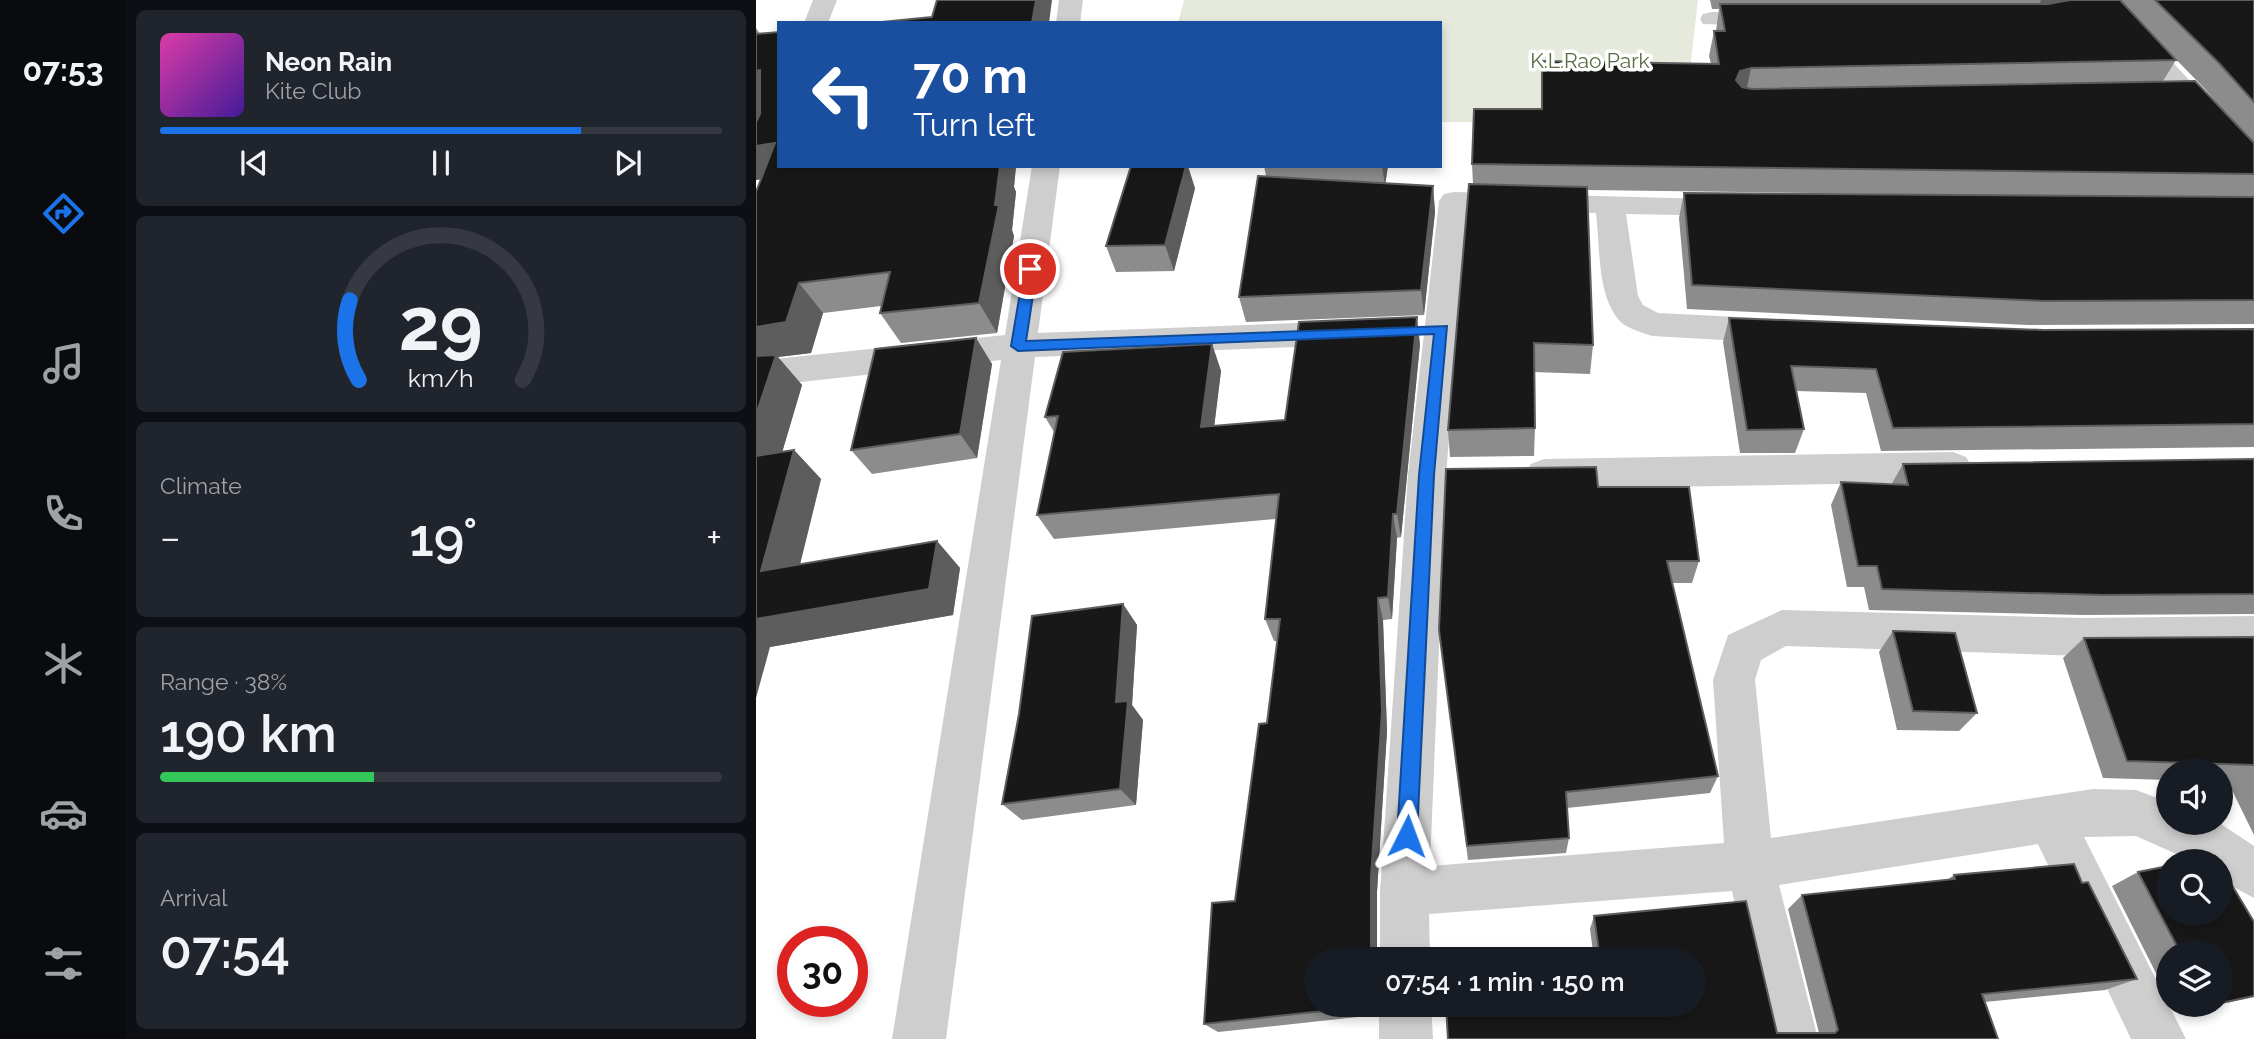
<!DOCTYPE html>
<html lang="en">
<head>
<meta charset="utf-8">
<style>
	:root { --surface:#171b24; --page:#20242c; --text:#f1f3f6; --muted:#9ea1a6; --line:#363941; --accent:#1a73e8 }
	body { margin:0; font-family:Raleway,sans-serif; background:var(--page); color:var(--text); height:100vh; display:flex; flex-direction:column; font-size:26px; white-space:nowrap }
	* { box-sizing:border-box; margin:0 }
	p { font-size:23px; color:var(--muted) }
	.icon { flex:none; width:38px; height:38px; fill:none; stroke:currentColor; stroke-width:2; stroke-linecap:round; stroke-linejoin:round }
	.map { position:relative; flex:1; overflow:hidden }
	.side { display:flex; flex-direction:column; gap:10px; padding:10px; background:#0d0f14; width:630px }
	.side>* { flex:none }
	.guide { position:absolute; left:21px; top:21px; width:665px; height:147px; border-radius:0px; box-shadow:0 4px 10px #0003; background:#1a4fa0; color:#fff; overflow:hidden }
	.controls { position:absolute; left:1400px; top:758px; display:grid; gap:14px }
	.controls a { display:grid; place-items:center; width:77px; height:77px; border-radius:50%; background:var(--surface); box-shadow:0 4px 10px #0003; font-size:35px }
	.speed { position:absolute; left:21px; top:926px; display:flex; gap:14px; font-size:35px; font-weight:700; text-align:center }
	.speed>* { display:grid; place-content:center; width:91px; height:91px; border-radius:50%; background:var(--surface); box-shadow:0 4px 10px #0003; line-height:1 }
	.speed .limit { border:10px solid #d22; background:#fff; color:#111 }
	.pin { position:absolute; display:grid; place-items:center; width:60px; height:60px; color:#fff; margin:-30px; border:4px solid #fff; border-radius:50%; box-shadow:0 2px 7px #0007 }
	.me { position:absolute; width:77px; margin:-38px; rotate:3deg; stroke-linejoin:round; filter:drop-shadow(0 0 5px #0008) }
	.turn { display:flex; align-items:center; gap:24px; height:147px; padding:0 21px; font-size:32px }
	.turn .icon { width:91px; height:91px; stroke-width:2.5 }
	.turn b { display:block; font-size:49px; line-height:60px }
	.big { font-size:52px; font-weight:600; line-height:1.1 }
	.side .card { flex:1; display:flex; flex-direction:column; justify-content:center; gap:10px; min-width:0; padding:0 24px; border-radius:10px; background:var(--page) }
	.side .dial { align-items:center; gap:0 }
	.dial svg { height:182px; overflow:visible; fill:none; stroke:var(--line); stroke-width:7; stroke-linecap:round; text-anchor:middle }
	.dial text { fill:var(--text); stroke:none }
	.song { display:flex; align-items:center; gap:21px }
	.cover { width:84px; height:84px; border-radius:10px; background:linear-gradient(135deg,hsl(320 70% 55%),hsl(260 70% 35%)) }
	.played { height:7px; border-radius:4px; background:linear-gradient(90deg,var(--accent) 75%,var(--line) 75%) }
	.keys { display:flex; justify-content:space-around; direction:ltr }
	.heat { display:flex; justify-content:space-between; align-items:center; font-size:38px; direction:ltr }
	.charge { height:10px; border-radius:5px; background:linear-gradient(90deg,#34c759 38%,var(--line) 0) }
	.trip { position:absolute; left:548px; top:947px; width:402px; height:70px; border-radius:35px; background:var(--surface); box-shadow:0 4px 10px #0003; font-weight:600; line-height:70px; text-align:center }
	main { display:flex; flex:1; min-height:0 }
	.menu { display:flex; flex-direction:column; width:126px; justify-content:space-around; align-items:center; background:#090b0e; color:var(--muted) }
	.menu .icon { width:49px; height:49px }
	.menu .selected { color:var(--accent) }
	.menu b { font-size:32px; color:var(--text) }
	.map>svg:first-child { display:block }
	.green { fill:#e5eadd }
	.lines { fill:none; stroke-linecap:round; stroke-linejoin:round }
	.minor { fill:#cecece; fill-rule:evenodd }
	.wall { fill:#8c8c8c; fill-rule:evenodd }
	.shaded-wall { fill:#5d5d5d }
	.building { fill:#181818; stroke:#5d5d5d; stroke-width:2 }
	.route { fill:#1a73e8; stroke:#114b97; stroke-width:2 }
	.labels { text-anchor:middle; stroke-width:7; stroke-linejoin:round; paint-order:stroke }
	.far-park-label { font-size:21px; fill:#586c3f; stroke:#fff }
</style>
</head>
<body>
<main>
<nav class="menu">
<b>07:53</b>
<svg class="icon selected" aria-label="directions" viewBox="0 0 24 24"><path d="M12 3l9 9-9 9-9-9zM9 14v-3h6M13 9l2 2-2 2"/></svg>
<svg class="icon" aria-label="music" viewBox="0 0 24 24"><path d="M9 18V5l10-2v13"/><circle cx="6" cy="18" r="3"/><circle cx="16" cy="16" r="3"/></svg>
<svg class="icon" aria-label="phone" viewBox="0 0 24 24"><path d="M5 4h4l2 5-3 2q2 4 5 5l2-3 5 2v4C11 20 4 13 5 4z"/></svg>
<svg class="icon" aria-label="climate" viewBox="0 0 24 24"><path d="M12 3v18M4 7l16 10M4 17L20 7"/></svg>
<svg class="icon" aria-label="car" viewBox="0 0 24 24"><path d="M5 17H2v-5l4-1 3-4h7l3 4 3 1v5h-3M9 17h6M6 11h13"/><circle cx="7" cy="17" r="2"/><circle cx="17" cy="17" r="2"/></svg>
<svg class="icon" aria-label="filters" viewBox="0 0 24 24"><path d="M4 7h16M4 17h16"/><circle cx="9" cy="7" r="2"/><circle cx="15" cy="17" r="2"/></svg>
</nav>
<section class="side">
<div class="card">
<div class="song"><i class="cover"></i><div><b>Neon Rain</b><p>Kite Club</p></div></div>
<div class="played"></div>
<div class="keys"><svg class="icon" aria-label="previous" viewBox="0 0 24 24"><path d="M18 5L8 12l10 7zM5 5v14"/></svg><svg class="icon" aria-label="pause" viewBox="0 0 24 24"><path d="M8 5v14M16 5v14"/></svg><svg class="icon" aria-label="next" viewBox="0 0 24 24"><path d="M6 5l10 7-10 7zM19 5v14"/></svg></div>
</div>
<div class="card dial"><svg viewBox="0 0 100 80">
<path d="M14 69A42 42 0 1 1 86 69"/>
<path d="M14 69A42 42 0 0 1 10 34" stroke="#1a73e8"/>
<text x="50" y="56" font-size="32" font-weight="700">29</text>
<text x="50" y="72" font-size="11">km/h</text>
</svg></div>
<div class="card"><p>Climate</p>
<div class="heat"><a>−</a><b class="big">19°</b><a>+</a></div>
</div>
<div class="card"><p>Range · 38%</p><b class="big">190 km</b><div class="charge"></div></div>
<div class="card"><p>Arrival</p><b class="big">07:54</b></div>
</section>
<div class="map">
<svg width="1498" height="1039" viewBox="0 0 1498 1039">
	<rect width="100%" height="100%" fill="#fff"/>
	<path class="green" d="M 428,0 L 942,0 L 928,123 L 684,122 L 684,23 L 422,23 Z"/>
	<g class="lines">
		<g class="minor">
			<path d="M 57,0 L 81,0 L 72,23 L 48,23 Z"/>
			<path d="M 303,0 L 327,0 L 324,23 L 300,23 Z"/>
			<path d="M 1334,0 L 1359,0 L 1498,150 L 1498,176 L 1488,173 Z"/>
			<path d="M 956,12 L 1014,12 L 1023,14 L 1026,19 L 1023,24 L 1014,26 L 947,24 L 944,19 L 947,14 Z"/>
			<path d="M 276,166 L 304,166 L 282,333 L 593,321 L 605,325 L 610,333 L 605,341 L 593,345 L 279,357 L 190,1039 L 136,1039 L 245,360 L 0,387 L 0,361 L 249,335 Z"/>
			<path d="M 698,192 L 989,200 L 993,207 L 989,214 L 978,216 L 870,214 L 882,296 L 887,305 L 902,313 L 1022,319 L 1034,323 L 1039,331 L 1034,339 L 1022,343 L 896,336 C 885,332 869,328 862,319 C 841,293 844,246 840,213 L 712,211 L 690,475 L 674,866 L 968,843 L 957,680 L 972,635 L 1026,610 L 1327,618 L 1498,616 L 1498,654 L 1327,656 L 1030,646 L 1005,660 L 999,680 L 1015,838 L 1337,789 L 1380,790 L 1412,802 L 1412,822 L 1462,822 L 1498,846 L 1498,898 L 1465,880 L 1465,861 L 1436,861 L 1380,836 L 1328,837 L 1430,1039 L 1375,1039 L 1282,844 L 1023,885 L 1062,1039 L 1008,1039 L 976,891 L 673,914 L 674,959 L 624,959 L 624,892 L 652,475 L 683,201 L 688,194 Z"/>
			<path d="M 1197,452 L 1210,457 L 1216,467 L 1210,477 L 1197,482 L 788,489 L 775,484 L 769,474 L 775,464 L 788,459 Z"/>
			<path d="M 623,1004 L 675,1004 L 677,1039 L 623,1039 Z"/>
		</g>
	</g>
	<g class="wall">
		<path d="M 954,0 L 1498,0 L 1498,324 L 1272,325 L 931,309 L 923,218 L 928,193 L 1126,194 L 831,190 L 837,345 L 834,374 L 778,372 L 779,428 L 778,456 L 694,457 L 692,430 L 717,184 L 716,164 L 785,109 L 955,64 L 953,56 L 958,31 L 960,31 L 963,9 L 956,9 ZM 1406,45 L 1447,87 L 1468,111 L 1407,81 L 1420,60 Z"/>
		<path d="M 0,28 L 4,34 L 260,166 L 258,187 L 260,192 L 256,230 L 258,236 L 241,333 L 145,343 L 124,313 L 125,306 L 67,313 L 55,353 L 22,357 L 46,385 L 26,452 L 38,450 L 65,479 L 44,564 L 181,541 L 204,568 L 197,615 L 14,647 L 5,179 L 0,180 Z"/>
		<path d="M 508,166 L 632,166 L 629,184 L 677,186 L 679,212 L 668,315 L 490,322 L 483,297 L 510,176 Z"/>
		<path d="M 439,188 L 418,271 L 360,272 L 350,246 Z"/>
		<path d="M 973,318 L 1287,330 L 1498,329 L 1498,447 L 1125,451 L 1110,393 L 1040,391 L 1048,429 L 1039,453 L 984,453 L 967,342 Z"/>
		<path d="M 220,338 L 236,364 L 221,458 L 116,474 L 95,450 Z"/>
		<path d="M 456,344 L 465,371 L 458,426 L 529,420 L 664,344 L 645,537 L 641,538 L 636,619 L 627,620 L 631,731 L 621,892 L 621,949 L 633,950 L 638,959 L 560,959 L 560,1004 L 621,1004 L 620,1015 L 462,1032 L 448,1024 L 479,901 L 511,723 L 521,641 L 518,641 L 509,619 L 520,519 L 298,539 L 281,515 L 298,432 L 289,417 Z"/>
		<path d="M 1498,459 L 1498,614 L 1327,615 L 1113,610 L 1108,587 L 1091,587 L 1075,505 L 1085,482 L 1135,485 L 1147,464 Z"/>
		<path d="M 842,487 L 943,561 L 936,583 L 916,583 L 962,776 L 954,793 L 811,808 L 813,838 L 810,853 L 712,860 L 683,630 Z"/>
		<path d="M 367,604 L 381,625 L 376,705 L 387,720 L 380,805 L 266,820 L 246,804 Z"/>
		<path d="M 1137,631 L 1221,713 L 1203,731 L 1141,730 L 1123,652 Z"/>
		<path d="M 1498,637 L 1498,835 L 1472,782 L 1465,781 L 1465,770 L 1412,770 L 1412,780 L 1347,778 L 1307,658 L 1328,638 Z"/>
		<path d="M 1318,864 L 1326,883 L 1332,882 L 1381,979 L 1349,990 L 1229,1002 L 1242,1039 L 692,1039 L 690,1006 L 705,1004 L 938,1004 L 938,959 L 838,959 L 834,929 L 838,916 L 990,901 L 1021,1033 L 1063,1033 L 1032,909 L 1046,895 L 1191,880 L 1198,875 Z"/>
		<path d="M 1382,872 L 1498,922 L 1498,997 L 1465,1004 L 1465,952 L 1412,952 L 1412,984 L 1406,985 L 1356,886 Z"/>
		<path d="M 1425,1004 L 1465,1004 L 1430,1013 Z"/>
	</g>
	<g class="shaded-wall">
		<path d="M 280,0 L 296,0 L 293,23 L 276,23 Z"/>
		<path d="M 1285,0 L 1322,0 L 1281,9 Z"/>
		<path d="M 995,68 L 990,92 L 980,80 L 984,71 Z"/>
		<path d="M 4,70 L 23,98 L 0,127 L 0,71 Z"/>
		<path d="M 19,143 L 41,175 L 0,180 L 0,146 Z"/>
		<path d="M 244,166 L 260,166 L 258,187 L 260,192 L 256,230 L 258,236 L 241,333 L 223,303 Z"/>
		<path d="M 430,166 L 432,166 L 439,188 L 418,271 L 409,245 Z"/>
		<path d="M 626,166 L 632,166 L 629,186 Z"/>
		<path d="M 677,186 L 679,212 L 668,315 L 665,290 Z"/>
		<path d="M 43,283 L 67,313 L 55,353 L 22,357 L 46,385 L 16,487 L 0,472 L 0,327 Z"/>
		<path d="M 661,317 L 664,344 L 645,537 L 641,514 Z"/>
		<path d="M 220,338 L 236,364 L 221,458 L 204,434 Z"/>
		<path d="M 456,344 L 465,371 L 455,453 L 445,427 Z"/>
		<path d="M 38,450 L 65,479 L 36,597 L 5,571 Z"/>
		<path d="M 637,514 L 641,538 L 636,619 L 632,597 Z"/>
		<path d="M 181,541 L 204,568 L 197,615 L 14,647 L 0,698 L 0,619 Z"/>
		<path d="M 622,598 L 627,620 L 631,731 L 621,892 L 621,959 L 615,948 L 615,878 Z"/>
		<path d="M 367,604 L 381,625 L 376,705 L 387,720 L 380,805 L 364,789 L 360,702 Z"/>
		<path d="M 614,1004 L 621,1004 L 620,1015 L 614,1006 Z"/>
	</g>
	<g class="building">
		<path d="M 181,0 L 280,0 L 276,23 L 116,23 L 176,17 Z"/>
		<path d="M 1314,0 L 1364,0 L 1420,60 L 995,68 L 984,71 L 980,80 L 986,87 L 996,89 L 1439,81 L 1498,143 L 1498,174 L 716,164 L 718,109 L 786,109 L 786,61 L 963,64 L 958,31 L 969,31 L 964,4 L 1292,4 Z"/>
		<path d="M 1399,0 L 1498,0 L 1498,102 L 1463,63 Z"/>
		<path d="M 23,32 L 23,166 L 244,166 L 239,205 L 243,205 L 223,303 L 124,313 L 134,272 L 43,283 L 30,322 L 0,327 L 0,192 L 19,143 L 0,146 L 0,122 L 4,114 L 4,70 L 0,71 L 0,34 Z"/>
		<path d="M 375,166 L 430,166 L 409,245 L 350,246 Z"/>
		<path d="M 502,176 L 677,186 L 665,290 L 483,297 Z"/>
		<path d="M 713,184 L 831,187 L 837,345 L 778,343 L 779,428 L 692,430 Z"/>
		<path d="M 928,193 L 1498,197 L 1498,300 L 1287,301 L 936,285 Z"/>
		<path d="M 661,317 L 641,514 L 637,514 L 632,597 L 622,598 L 626,712 L 615,878 L 615,948 L 633,950 L 634,959 L 560,959 L 560,1004 L 614,1004 L 614,1006 L 448,1024 L 456,903 L 479,901 L 503,724 L 511,723 L 524,619 L 509,619 L 523,494 L 281,515 L 302,416 L 289,417 L 307,352 L 456,344 L 445,427 L 529,420 L 543,322 Z"/>
		<path d="M 973,318 L 1287,330 L 1498,329 L 1498,424 L 1137,428 L 1120,369 L 1035,366 L 1048,429 L 991,430 Z"/>
		<path d="M 220,338 L 204,434 L 95,450 L 119,349 Z"/>
		<path d="M 20,355 L 0,415 L 0,356 Z"/>
		<path d="M 38,450 L 5,571 L 181,541 L 173,589 L 0,619 L 0,456 Z"/>
		<path d="M 1498,459 L 1498,594 L 1347,595 L 1126,589 L 1121,566 L 1102,566 L 1085,482 L 1152,485 L 1147,464 Z"/>
		<path d="M 840,467 L 842,487 L 933,487 L 943,561 L 911,561 L 962,776 L 810,792 L 813,838 L 711,846 L 683,630 L 690,469 Z"/>
		<path d="M 367,604 L 360,702 L 372,701 L 364,789 L 246,804 L 263,714 L 276,616 Z"/>
		<path d="M 1137,631 L 1199,633 L 1221,713 L 1157,711 Z"/>
		<path d="M 1498,637 L 1498,765 L 1371,761 L 1328,638 Z"/>
		<path d="M 1459,856 L 1461,861 L 1436,861 Z"/>
		<path d="M 1318,864 L 1326,883 L 1332,882 L 1381,979 L 1226,994 L 1242,1039 L 692,1039 L 690,1006 L 705,1004 L 938,1004 L 938,959 L 844,959 L 838,916 L 990,901 L 1021,1033 L 1079,1033 L 1082,1030 L 1046,895 L 1199,879 L 1198,875 Z"/>
		<path d="M 1412,866 L 1412,914 L 1465,914 L 1465,867 L 1498,922 L 1498,996 L 1465,1003 L 1465,952 L 1424,952 L 1382,872 Z"/>
	</g>
	<path class="route" d="M 274,265 L 281,269 L 270,341 L 691,326 L 678,475 L 661,836 L 658,843 L 651,846 L 644,843 L 641,836 L 663,475 L 678,334 L 262,351 L 255,346 L 268,269 Z"/>
	<g class="labels">
		<g class="far-park-label">
			<text x="834" y="68">K.L.Rao Park</text>
		</g>
	</g>
</svg>
<div class="controls">
<a><svg class="icon" aria-label="sound" viewBox="0 0 24 24"><path d="M4 9h4l5-4v14l-5-4H4zM17 9q2 3 0 6"/></svg></a>
<a><svg class="icon" aria-label="search" viewBox="0 0 24 24"><circle cx="10" cy="10" r="6"/><path d="M15 15l6 6"/></svg></a>
<a><svg class="icon" aria-label="layers" viewBox="0 0 24 24"><path d="M12 4l9 5-9 5-9-5zM3 14l9 5 9-5"/></svg></a>
</div>
<div class="speed"><div class="limit">30</div></div>
<div class="pin" style="left:274px;top:269px;background:#d93025"><svg class="icon" aria-label="arrive" viewBox="0 0 24 24"><path d="M6 21V4h12l-3 4 3 4H6"/></svg></div>
<svg class="me" style="left:651px;top:836px" viewBox="-20 -20 40 40"><path d="M0-17L14 15 0 8-14 15z" fill="#1a73e8" stroke="#fff" stroke-width="4"/></svg>
<div class="trip">07:54 · 1 min · 150 m</div>
<div class="guide">
<div class="turn"><svg class="icon" aria-label="left" viewBox="0 0 24 24"><path d="M17 20v-9H6M10 6l-5 5 5 5"/></svg><div><b>70 m</b>Turn left</div></div>
</div>
</div>
</main>
</body>
</html>
